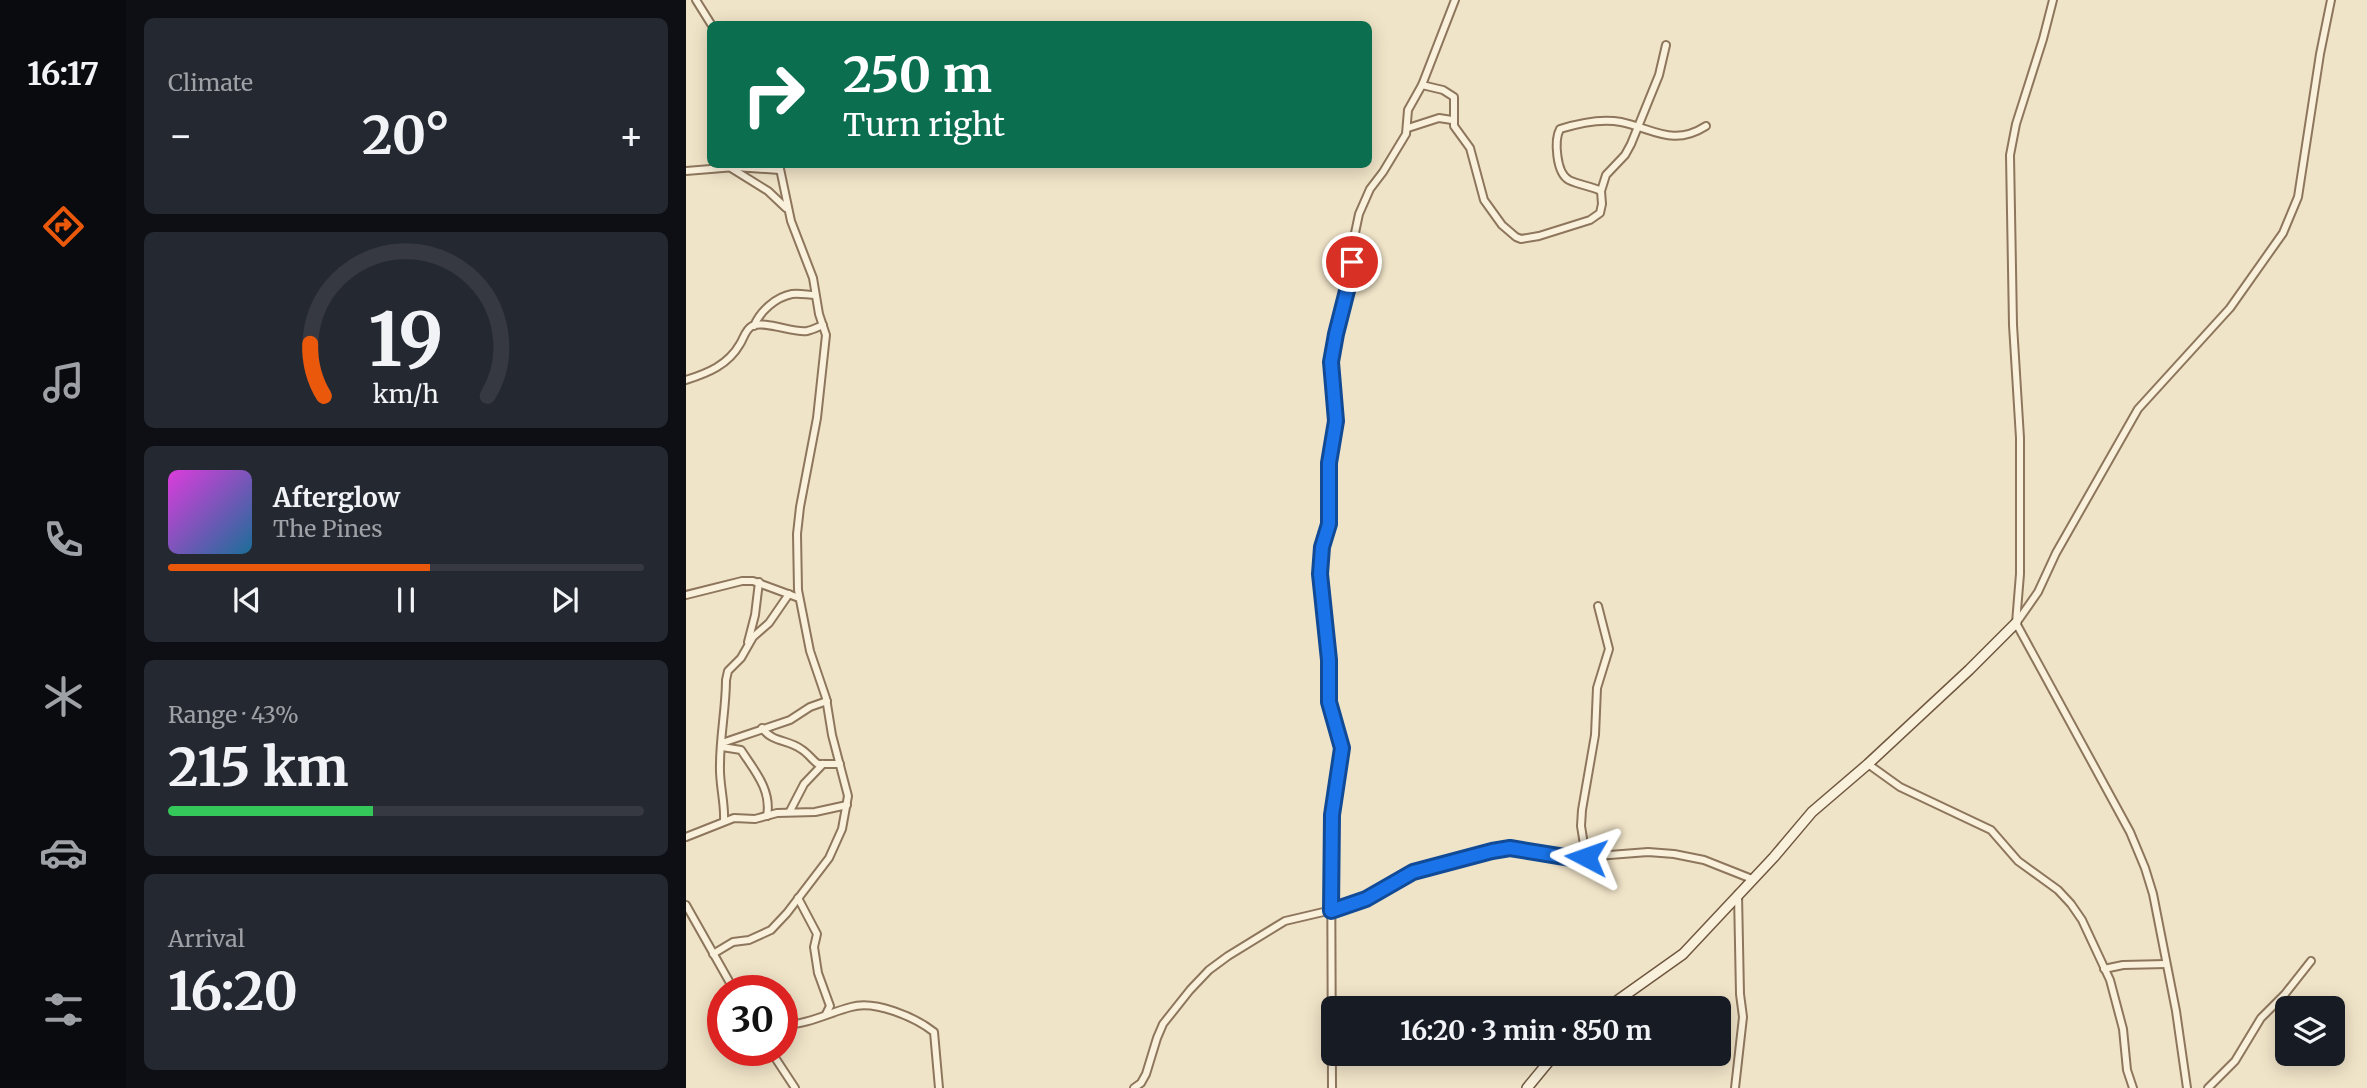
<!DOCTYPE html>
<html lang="en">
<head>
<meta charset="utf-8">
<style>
	:root { --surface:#171b24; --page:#242831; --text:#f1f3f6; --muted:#9ea1a6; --line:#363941; --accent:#ea580c }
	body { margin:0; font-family:Merriweather,serif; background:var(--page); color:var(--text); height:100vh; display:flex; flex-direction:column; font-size:26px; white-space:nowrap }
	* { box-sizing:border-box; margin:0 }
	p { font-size:23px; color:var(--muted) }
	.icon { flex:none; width:38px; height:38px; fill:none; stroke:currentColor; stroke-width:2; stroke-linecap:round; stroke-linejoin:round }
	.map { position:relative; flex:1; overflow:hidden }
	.details { display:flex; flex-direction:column; gap:18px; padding:18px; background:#0d0f14; width:560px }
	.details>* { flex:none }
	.banner { position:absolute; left:21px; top:21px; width:665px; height:147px; border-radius:10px; box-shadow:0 4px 18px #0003; background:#0b6e4f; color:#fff; overflow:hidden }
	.tools { position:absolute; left:1589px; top:996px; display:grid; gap:14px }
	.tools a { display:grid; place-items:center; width:70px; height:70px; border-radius:10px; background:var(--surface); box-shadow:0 4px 18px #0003; font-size:35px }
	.speed { position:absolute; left:21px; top:975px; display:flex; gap:14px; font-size:35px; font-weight:700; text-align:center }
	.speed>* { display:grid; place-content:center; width:91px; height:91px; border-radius:50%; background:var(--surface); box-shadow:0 4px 18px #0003; line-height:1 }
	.speed .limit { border:10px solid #d22; background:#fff; color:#111 }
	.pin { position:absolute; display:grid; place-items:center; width:60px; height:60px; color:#fff; margin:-30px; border:4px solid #fff; border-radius:50%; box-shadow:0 2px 7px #0007 }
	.me { position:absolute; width:77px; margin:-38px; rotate:274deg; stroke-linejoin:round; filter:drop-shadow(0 0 5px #0008) }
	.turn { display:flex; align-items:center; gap:24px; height:147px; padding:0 21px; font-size:32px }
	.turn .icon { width:91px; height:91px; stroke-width:2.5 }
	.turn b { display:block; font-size:49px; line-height:60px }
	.big { font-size:52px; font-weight:700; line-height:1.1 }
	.details .tile { flex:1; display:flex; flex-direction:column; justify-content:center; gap:10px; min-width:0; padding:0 24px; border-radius:10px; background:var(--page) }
	.details .dial { align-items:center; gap:0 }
	.dial svg { height:182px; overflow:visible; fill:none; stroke:var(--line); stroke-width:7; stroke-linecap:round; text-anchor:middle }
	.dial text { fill:var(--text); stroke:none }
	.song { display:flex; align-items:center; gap:21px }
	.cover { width:84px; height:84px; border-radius:10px; background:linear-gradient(135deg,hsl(300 70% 55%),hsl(200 70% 35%)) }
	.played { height:7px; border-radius:4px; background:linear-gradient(90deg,var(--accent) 55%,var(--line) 55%) }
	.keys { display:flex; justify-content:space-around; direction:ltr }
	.heat { display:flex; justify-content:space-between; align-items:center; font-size:38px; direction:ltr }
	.charge { height:10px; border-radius:5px; background:linear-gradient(90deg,#34c759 43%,var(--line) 0) }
	.trip { position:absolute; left:635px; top:996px; width:410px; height:70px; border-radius:10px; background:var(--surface); box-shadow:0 4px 18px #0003; font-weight:700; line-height:70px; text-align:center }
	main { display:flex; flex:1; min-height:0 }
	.tab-bar { display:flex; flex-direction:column; width:126px; justify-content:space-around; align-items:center; background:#090b0e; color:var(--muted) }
	.tab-bar .icon { width:49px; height:49px }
	.tab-bar .selected { color:var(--accent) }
	.tab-bar b { font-size:32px; color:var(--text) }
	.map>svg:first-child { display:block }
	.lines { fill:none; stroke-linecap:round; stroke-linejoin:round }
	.street-casing { stroke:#8d765c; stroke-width:10 }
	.secondary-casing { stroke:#6f573f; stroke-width:12 }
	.street { stroke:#faf1dc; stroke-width:6 }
	.secondary { stroke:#faf1dc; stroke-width:9 }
	.route-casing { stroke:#114b97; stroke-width:18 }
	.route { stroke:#1a73e8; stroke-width:12 }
</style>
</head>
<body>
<main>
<nav class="tab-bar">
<b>16:17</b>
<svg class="icon selected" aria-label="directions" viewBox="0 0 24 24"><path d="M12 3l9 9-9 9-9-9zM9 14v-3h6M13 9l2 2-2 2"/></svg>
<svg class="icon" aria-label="music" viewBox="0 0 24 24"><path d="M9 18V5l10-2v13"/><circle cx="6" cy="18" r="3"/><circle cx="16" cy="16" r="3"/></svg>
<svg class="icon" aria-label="phone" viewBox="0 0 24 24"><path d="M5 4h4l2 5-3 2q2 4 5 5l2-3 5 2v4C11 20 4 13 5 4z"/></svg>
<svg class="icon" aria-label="climate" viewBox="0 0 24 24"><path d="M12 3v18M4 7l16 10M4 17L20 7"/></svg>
<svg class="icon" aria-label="car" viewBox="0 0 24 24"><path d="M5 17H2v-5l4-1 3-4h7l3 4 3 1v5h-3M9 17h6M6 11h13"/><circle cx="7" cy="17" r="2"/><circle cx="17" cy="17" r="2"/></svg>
<svg class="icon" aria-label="filters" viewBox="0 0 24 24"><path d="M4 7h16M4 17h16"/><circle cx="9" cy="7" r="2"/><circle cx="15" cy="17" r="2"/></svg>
</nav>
<section class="details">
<div class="tile"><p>Climate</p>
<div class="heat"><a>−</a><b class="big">20°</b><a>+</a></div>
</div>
<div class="tile dial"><svg viewBox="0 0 100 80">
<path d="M14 69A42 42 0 1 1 86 69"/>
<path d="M14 69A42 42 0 0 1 8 46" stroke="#ea580c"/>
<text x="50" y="56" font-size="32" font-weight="700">19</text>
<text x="50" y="72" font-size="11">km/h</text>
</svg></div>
<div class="tile">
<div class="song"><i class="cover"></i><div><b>Afterglow</b><p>The Pines</p></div></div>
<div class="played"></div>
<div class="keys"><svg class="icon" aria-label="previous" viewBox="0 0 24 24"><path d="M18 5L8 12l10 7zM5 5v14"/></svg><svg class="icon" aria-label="pause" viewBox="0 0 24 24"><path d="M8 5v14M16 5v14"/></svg><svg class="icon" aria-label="next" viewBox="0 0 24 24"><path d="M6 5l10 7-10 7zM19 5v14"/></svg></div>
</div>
<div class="tile"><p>Range · 43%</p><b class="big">215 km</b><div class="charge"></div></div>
<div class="tile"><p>Arrival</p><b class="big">16:20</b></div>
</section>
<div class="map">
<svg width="1681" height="1088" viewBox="0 0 1681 1088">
	<rect width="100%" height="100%" fill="#f0e4c8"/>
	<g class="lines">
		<defs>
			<g id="street">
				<path d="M 10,0 L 25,24"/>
				<path d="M 1367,0 L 1357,39 L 1330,124 L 1324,155 L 1327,325 L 1334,438 L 1334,574 L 1330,623 L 1444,832 L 1459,868 L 1467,894 L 1490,1011 L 1501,1088"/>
				<path d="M 736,85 L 757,90 L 768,97 L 768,126 L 784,148 L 798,200 L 816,225 L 830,237 L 835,239 L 853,236 L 904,220 L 914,213 L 916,204 L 915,191 L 920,175 L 939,155 L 945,144 L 973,75 L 980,45"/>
				<path d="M 722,128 L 753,118 L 766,120"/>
				<path d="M 45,168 L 82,191 L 100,208"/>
				<path d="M 0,171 L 49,167 L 94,170"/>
				<path d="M 915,191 C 905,186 893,185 883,180 C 870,173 868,140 874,129 C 893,123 915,118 935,122 C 968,129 987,147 1020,126"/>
				<path d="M 68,326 C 74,311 90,297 106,294 C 114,293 122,295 129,295"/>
				<path d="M 0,380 C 22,373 42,365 54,344 C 58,338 59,330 66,326 C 79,320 106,333 121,331 C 126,330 132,327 137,325"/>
				<path d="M 0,595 L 56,581 L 67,581 L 113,598"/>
				<path d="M 1331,622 L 1352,592 L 1370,553 L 1452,409 L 1544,308 L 1597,233 L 1612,197 L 1634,54 L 1645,0"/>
				<path d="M 62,642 L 69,615 L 73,582"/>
				<path d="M 76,728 C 87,743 101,739 115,749 C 122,753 126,760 132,764 L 154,764"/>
				<path d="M 36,743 L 104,720 L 124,707 L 141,701"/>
				<path d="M 36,747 L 55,750 C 68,770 86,790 81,816"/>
				<path d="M 1182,764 L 1214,787 L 1305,830 L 1332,861 L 1372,890 L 1385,904 L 1396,920 L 1424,980 L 1437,1029 L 1441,1070 L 1447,1088"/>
				<path d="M 104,811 L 118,784 L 137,764"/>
				<path d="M 38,820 C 39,802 33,784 34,764 C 34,736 40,708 40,680 L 42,671 L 55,658 L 67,637 L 83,623 L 103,594"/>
				<path d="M 0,837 L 48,818 L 69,819 L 91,813 L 129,812 L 161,805"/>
				<path d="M 900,857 L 895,826 L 896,810 L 909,735 L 911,688 L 923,649 L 912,606"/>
				<path d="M 112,898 L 131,934 L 128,947 L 132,973 L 144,1006 L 140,1014"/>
				<path d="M 0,905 L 48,990"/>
				<path d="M 27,954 L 47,942 L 63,940 L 85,930 L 101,913 L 143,858 L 156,829 L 162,796 L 146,735 L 140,698 L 124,651 L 112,590 L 111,534 L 114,507 L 131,418 L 140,335 L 133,314 L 127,278 L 105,221 L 93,164"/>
				<path d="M 1418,969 L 1437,965 L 1480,964"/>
				<path d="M 96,1025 C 121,1025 142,1013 165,1007 C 189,1000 229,1017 248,1032 L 253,1088"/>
				<path d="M 84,1050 L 109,1088"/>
				<path d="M 448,1088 L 455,1083 L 460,1074 L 471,1038 L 477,1024 L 504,990 L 523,970 L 542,956 L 599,921 L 663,906 L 727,872 L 759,862 L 824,848 L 885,858 L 962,852 L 988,854 L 1018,860 L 1066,879"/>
				<path d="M 646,1088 L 645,828 L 656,748 L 643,702 L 643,660 L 634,574 L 636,547 L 643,524 L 643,463 L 650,421 L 645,382 L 645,362 L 650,334 L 665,275 L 669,233 L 673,214 L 684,189 L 697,172 L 720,134 L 722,110 L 736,85 L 769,0"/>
				<path d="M 1049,1088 L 1057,1017 L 1054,994 L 1052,894"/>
				<path d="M 1522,1088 L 1549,1061 L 1575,1018 L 1599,994 L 1625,961"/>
			</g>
			<g id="secondary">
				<path d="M 921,1008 L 997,954 L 1088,857 L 1126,812 L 1182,764 L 1283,670 L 1330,623"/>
				<path d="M 841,1088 L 869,1054"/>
			</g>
		</defs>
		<use href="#street" class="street-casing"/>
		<use href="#secondary" class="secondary-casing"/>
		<use href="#street" class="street"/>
		<use href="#secondary" class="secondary"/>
	</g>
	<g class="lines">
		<defs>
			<path id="route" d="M 666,262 L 665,275 L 650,334 L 645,362 L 650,421 L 643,463 L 643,524 L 636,547 L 634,574 L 643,660 L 643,702 L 656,748 L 646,815 L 645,911 L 680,899 L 727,872 L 806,851 L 824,848 L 885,858 L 900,857"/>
		</defs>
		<use href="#route" class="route-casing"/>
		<use href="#route" class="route"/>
	</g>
</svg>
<div class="tools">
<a><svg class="icon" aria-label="layers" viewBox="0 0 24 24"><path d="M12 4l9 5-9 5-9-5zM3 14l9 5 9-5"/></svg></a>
</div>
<div class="speed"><div class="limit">30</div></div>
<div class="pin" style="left:666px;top:262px;background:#d93025"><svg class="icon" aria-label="arrive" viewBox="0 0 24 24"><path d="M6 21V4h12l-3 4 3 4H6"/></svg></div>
<svg class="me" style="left:900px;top:857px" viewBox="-20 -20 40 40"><path d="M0-17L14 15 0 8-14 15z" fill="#1a73e8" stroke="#fff" stroke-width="4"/></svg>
<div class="trip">16:20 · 3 min · 850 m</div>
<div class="banner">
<div class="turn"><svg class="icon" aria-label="right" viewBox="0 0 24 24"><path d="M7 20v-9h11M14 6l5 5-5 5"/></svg><div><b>250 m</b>Turn right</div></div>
</div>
</div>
</main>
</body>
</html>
